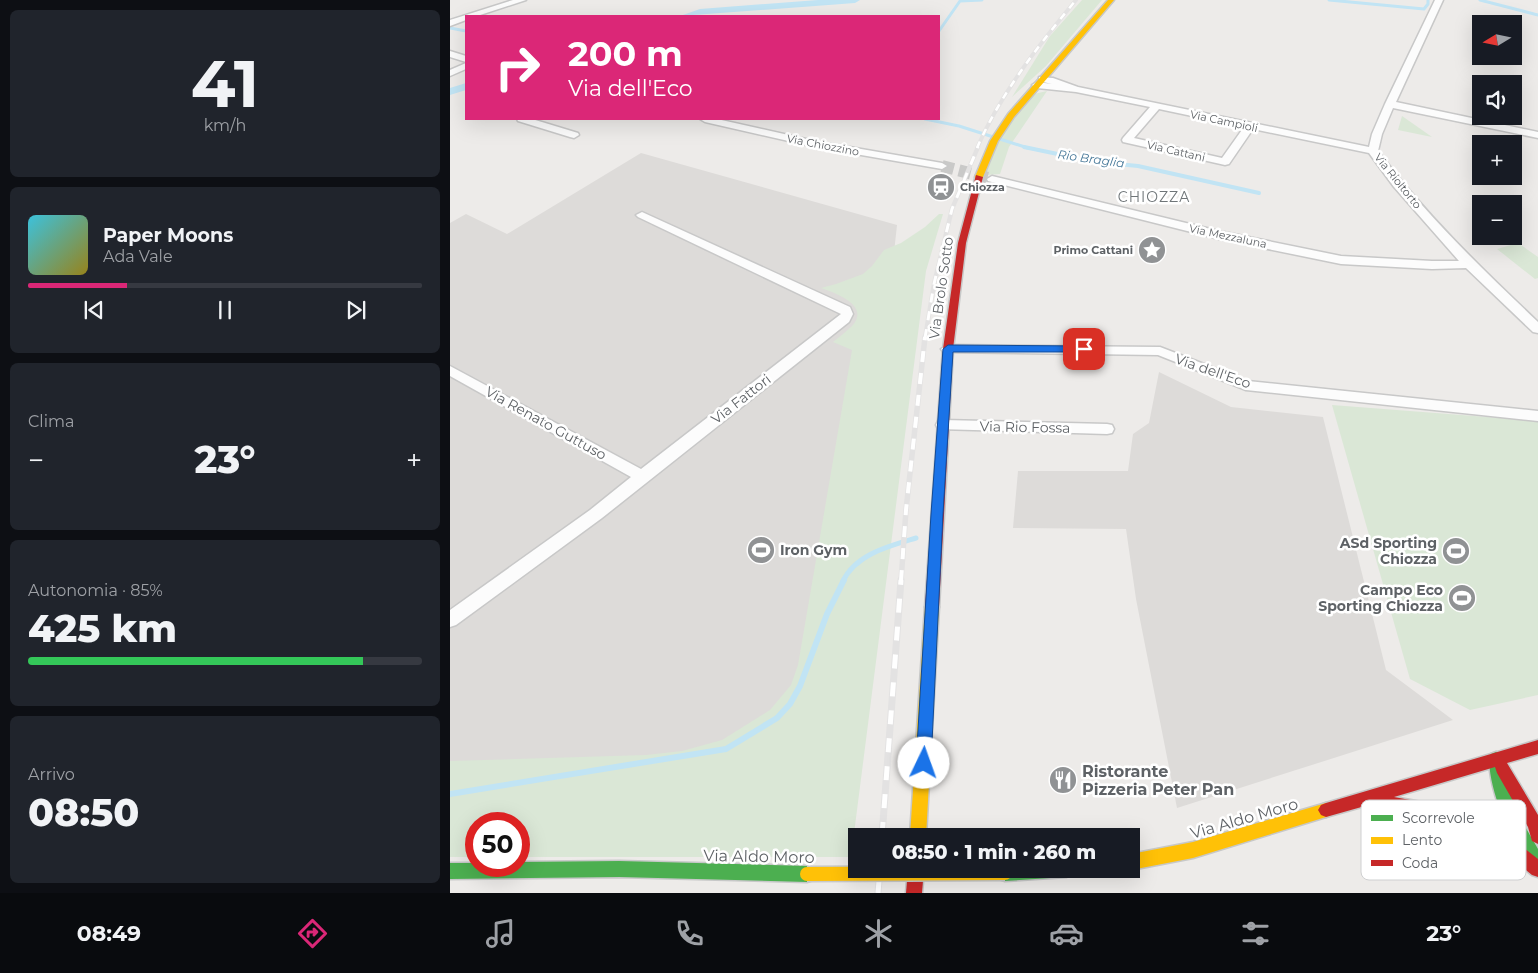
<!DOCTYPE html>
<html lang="it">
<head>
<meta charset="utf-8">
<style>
	:root { --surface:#171b24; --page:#20242c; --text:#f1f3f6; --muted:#9ea1a6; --line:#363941; --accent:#db2777 }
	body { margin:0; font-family:Montserrat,sans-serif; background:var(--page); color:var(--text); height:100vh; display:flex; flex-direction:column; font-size:19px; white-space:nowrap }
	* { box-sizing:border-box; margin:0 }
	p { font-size:16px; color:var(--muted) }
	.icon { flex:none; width:28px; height:28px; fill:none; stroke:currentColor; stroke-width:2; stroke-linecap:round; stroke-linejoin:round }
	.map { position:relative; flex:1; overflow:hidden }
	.panel { display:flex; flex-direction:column; gap:10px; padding:10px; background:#0d0f14; width:450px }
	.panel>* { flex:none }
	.top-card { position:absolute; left:15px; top:15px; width:475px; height:105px; border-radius:0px; box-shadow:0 5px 20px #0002; background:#db2777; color:#fff; overflow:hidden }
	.needle { width:32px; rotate:260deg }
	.controls { position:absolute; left:1022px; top:15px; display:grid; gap:10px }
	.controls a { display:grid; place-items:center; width:50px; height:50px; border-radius:0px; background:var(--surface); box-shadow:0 5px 20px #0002; font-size:25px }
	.speed { position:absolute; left:15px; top:812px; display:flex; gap:10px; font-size:25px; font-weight:700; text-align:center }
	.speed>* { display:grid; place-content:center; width:65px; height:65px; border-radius:50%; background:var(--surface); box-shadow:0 5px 20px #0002; line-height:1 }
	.speed .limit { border:8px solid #d22; background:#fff; color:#111 }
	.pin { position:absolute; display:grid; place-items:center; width:42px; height:42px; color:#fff; margin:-21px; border-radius:10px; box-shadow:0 2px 8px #0006 }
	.me { position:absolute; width:55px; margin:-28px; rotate:3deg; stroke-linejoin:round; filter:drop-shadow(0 0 4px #0008) }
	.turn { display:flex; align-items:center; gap:18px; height:105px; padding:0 20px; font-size:22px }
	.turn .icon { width:65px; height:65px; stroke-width:2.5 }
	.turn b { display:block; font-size:35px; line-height:42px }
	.big { font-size:38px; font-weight:800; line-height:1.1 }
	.panel .card { flex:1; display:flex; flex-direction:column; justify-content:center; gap:8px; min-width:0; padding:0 18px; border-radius:8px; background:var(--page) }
	.panel .dial { align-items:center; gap:0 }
	.dial b { font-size:65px; line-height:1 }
	.song { display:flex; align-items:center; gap:15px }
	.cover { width:60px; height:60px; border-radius:8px; background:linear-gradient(135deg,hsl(190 70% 55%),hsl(50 70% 35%)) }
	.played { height:5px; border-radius:2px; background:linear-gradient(90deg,var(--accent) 25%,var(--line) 25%) }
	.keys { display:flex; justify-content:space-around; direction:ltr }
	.heat { display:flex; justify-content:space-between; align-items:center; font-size:28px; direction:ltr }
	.charge { height:8px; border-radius:4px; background:linear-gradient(90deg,#34c759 85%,var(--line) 0) }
	.trip { position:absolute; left:398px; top:828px; width:292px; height:50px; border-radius:0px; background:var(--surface); box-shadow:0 5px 20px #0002; font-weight:800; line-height:50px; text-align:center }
	.tabs { display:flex; height:80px; justify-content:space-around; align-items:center; background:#090b0e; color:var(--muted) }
	.tabs .icon { width:35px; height:35px }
	.tabs .on { color:var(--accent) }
	.tabs b { font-size:22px; color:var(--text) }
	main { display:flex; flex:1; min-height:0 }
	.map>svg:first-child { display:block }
	.industrial { fill:#dddbd9 }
	.green { fill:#dae7d6 }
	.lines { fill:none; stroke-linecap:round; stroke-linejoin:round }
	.stream-far3 { stroke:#c1e4f4; stroke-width:3 }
	.stream-far2 { stroke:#c1e4f4; stroke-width:4 }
	.stream-far1 { stroke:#c1e4f4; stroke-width:5 }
	.stream { stroke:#c1e4f4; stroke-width:6 }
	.canal { fill:#c1e4f4; fill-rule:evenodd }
	.street-tunnel { stroke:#c9c9c8; stroke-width:12; stroke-dasharray:12 5.5; stroke-linecap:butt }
	.street-casing { stroke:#c8c8c8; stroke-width:3 }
	.fast-casing { stroke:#c7c8c8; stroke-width:3 }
	.slow-casing { stroke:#c7c8c8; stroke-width:3 }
	.jam-casing { stroke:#c7c8c8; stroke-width:3 }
	.street { fill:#fcfcfc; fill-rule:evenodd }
	.fast { fill:#4caf50; fill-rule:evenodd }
	.slow { fill:#ffc107; fill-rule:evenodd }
	.jam { fill:#c62828; fill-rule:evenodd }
	.rail-far3-casing { stroke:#e3e2e2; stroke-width:4 }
	.rail-far2-casing { stroke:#e3e2e2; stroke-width:4.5 }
	.rail-far1-casing { stroke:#e3e2e2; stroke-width:5.5 }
	.rail-casing { stroke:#e3e2e2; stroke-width:7 }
	.rail-far3 { stroke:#fff; stroke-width:2.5; stroke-dasharray:7; stroke-linecap:butt }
	.rail-far2 { stroke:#fff; stroke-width:3; stroke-dasharray:9; stroke-linecap:butt }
	.rail-far1 { stroke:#fff; stroke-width:4; stroke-dasharray:11; stroke-linecap:butt }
	.rail { stroke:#fff; stroke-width:5; stroke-dasharray:14; stroke-linecap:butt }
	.slow-bridge-casing { stroke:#c7c8c8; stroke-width:17; stroke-linecap:butt }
	.slow-bridge { stroke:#ffc107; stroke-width:14 }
	.route { fill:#1a73e8; stroke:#114b97 }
	.labels { text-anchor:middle; stroke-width:5; stroke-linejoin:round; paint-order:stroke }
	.far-street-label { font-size:11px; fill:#5e6266; stroke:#fff }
	.far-poi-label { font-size:11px; font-weight:bold; fill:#5e6266; stroke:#fff; text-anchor:start }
	.far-water-label { font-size:12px; font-style:italic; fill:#457798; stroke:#fff }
	.far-quarter-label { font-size:14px; letter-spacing:1px; fill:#6f7578; stroke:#fff }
	.street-label { font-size:14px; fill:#5e6266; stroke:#fff }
	.poi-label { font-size:14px; font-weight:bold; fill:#5e6266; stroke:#fff; text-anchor:end }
	.near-poi-label { font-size:16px; font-weight:bold; fill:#5e6266; stroke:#fff; text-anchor:start }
	.near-street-label { font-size:16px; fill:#5e6266; stroke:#fff }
	.key { fill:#fff; stroke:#cfd0d1; stroke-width:1 }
	.key-label { font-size:14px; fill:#5e6266 }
</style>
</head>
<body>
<main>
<section class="panel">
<div class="card dial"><b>41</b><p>km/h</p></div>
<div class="card">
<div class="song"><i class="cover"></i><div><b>Paper Moons</b><p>Ada Vale</p></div></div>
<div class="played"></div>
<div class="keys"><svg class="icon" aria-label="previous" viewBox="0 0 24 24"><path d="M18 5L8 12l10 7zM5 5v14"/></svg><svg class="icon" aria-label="pause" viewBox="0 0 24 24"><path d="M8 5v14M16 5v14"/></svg><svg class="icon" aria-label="next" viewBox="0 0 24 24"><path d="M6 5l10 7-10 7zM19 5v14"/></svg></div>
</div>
<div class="card"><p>Clima</p>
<div class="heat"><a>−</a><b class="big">23°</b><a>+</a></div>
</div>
<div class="card"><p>Autonomia · 85%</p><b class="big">425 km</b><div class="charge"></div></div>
<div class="card"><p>Arrivo</p><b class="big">08:50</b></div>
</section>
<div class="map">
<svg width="1088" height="893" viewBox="0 0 1088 893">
	<rect width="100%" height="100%" fill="#edebe9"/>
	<g class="industrial">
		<path d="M 191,153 L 447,225 L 385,798 L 0,810 L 0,223 L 16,214 L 57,234 Z"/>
		<path d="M 709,372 L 781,407 L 873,417 L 936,670 L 1003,720 L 727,808 L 686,599 L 676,529 L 563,528 L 568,471 L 678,471 L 683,434 L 699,423 Z"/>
	</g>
	<g class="green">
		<path d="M 632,0 L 652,0 L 596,66 L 562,97 L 600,36 Z"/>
		<path d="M 597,91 L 559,147 L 550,174 L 537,175 L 536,173 L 551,136 L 584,94 Z"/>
		<path d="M 952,116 L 982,137 L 948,130 Z"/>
		<path d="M 489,214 L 493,214 L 476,271 L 401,857 L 69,857 L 69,824 L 26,824 L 26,857 L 0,857 L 0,761 L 196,755 L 232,751 L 272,740 L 320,710 L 341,685 L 348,665 L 402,350 L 383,342 C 389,337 396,332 402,326 C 421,305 385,293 371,288 L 386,284 L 413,274 L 422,266 L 434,250 L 451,243 L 475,227 Z"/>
		<path d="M 1068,243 L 1088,257 L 1088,278 L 1085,279 L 1047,249 Z"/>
		<path d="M 882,405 L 1088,421 L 1088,695 L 1020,710 L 960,679 Z"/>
	</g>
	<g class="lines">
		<g class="stream-far3">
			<path d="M 879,0 L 974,9 L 978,4 L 978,0"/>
			<path d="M 1030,0 L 1088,15"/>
			<path d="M 0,28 L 16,31"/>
			<path d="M 489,31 L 510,1 L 532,0"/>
			<path d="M 475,119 L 509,126 L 578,148"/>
		</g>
		<path class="stream-far2" d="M 574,147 L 646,162 L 688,166 L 809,193"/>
		<path class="stream-far1" d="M 393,581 C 406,554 439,546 466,538"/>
		<path class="stream" d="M 0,794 L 276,749 L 327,718 L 340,704 L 350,686 L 377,614 L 394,580"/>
		<g class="canal">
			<path d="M 368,0 L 410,0 L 405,3 L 230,16 L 250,9 Z"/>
			<path d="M 16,83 L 16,90 L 0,95 L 0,88 Z"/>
		</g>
		<path class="street-tunnel" d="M 492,166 L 542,179"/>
		<defs>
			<g id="street">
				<path d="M 63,0 L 76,0 L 27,16 L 16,16 L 16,20 L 0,26 L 0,20 Z"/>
				<path d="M 985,0 L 993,0 L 946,102 L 1088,132 L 1088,138 L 943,108 L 932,134 L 928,151 C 975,214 1031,268 1088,322 L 1088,333 L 1083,332 L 1016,268 L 982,269 L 891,264 L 769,239 L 538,181 L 537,179 L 542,176 L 769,231 L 891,256 L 982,261 L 1009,261 L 944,187 L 919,153 L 803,129 L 779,164 L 775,165 L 673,142 L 672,140 L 673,138 L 700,107 L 626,92 L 587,88 L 582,85 L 587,82 L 602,84 L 589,81 L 589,77 L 603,78 L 628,87 L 919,147 L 922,134 L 935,104 ZM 709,109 L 794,127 L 772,158 L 684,138 Z"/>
				<path d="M 0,51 L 16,56 L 16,62 L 0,57 Z"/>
				<path d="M 16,63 L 16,69 L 0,76 L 0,70 Z"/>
				<path d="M 67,119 L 82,119 L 128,133 L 129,135 L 124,138 L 120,137 L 68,121 Z"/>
				<path d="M 250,119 L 267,119 L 365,141 L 492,163 L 497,166 L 492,169 L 365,147 L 255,122 Z"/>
				<path d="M 192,212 L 400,307 L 403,314 L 399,322 L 152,518 L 6,625 L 0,627 L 0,610 L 140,510 L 181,477 L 0,376 L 0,366 L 191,469 L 391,314 L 188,217 L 186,215 Z"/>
				<path d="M 498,345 L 710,347 L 798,381 L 1088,411 L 1088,421 L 796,390 L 708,355 L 493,352 L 491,349 Z"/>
				<path d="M 493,420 L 657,424 L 662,425 L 664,429 L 662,433 L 657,434 L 488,429 L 486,425 L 488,421 Z"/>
			</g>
			<g id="fast">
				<path d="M 1046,752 L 1051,754 L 1066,811 L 1088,849 L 1088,863 L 1084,865 C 1064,857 1032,773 1041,754 Z"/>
				<path d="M 169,861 L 357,866 L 363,868 L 365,874 L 363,880 L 357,882 L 169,877 L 0,879 L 0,863 L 26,863 L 26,866 L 69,866 L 69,862 Z"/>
				<path d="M 549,869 L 624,869 L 622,875 L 616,877 L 555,881 L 549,879 L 547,873 Z"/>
			</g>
			<g id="slow">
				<path d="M 658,0 L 664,0 L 564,117 L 548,141 L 533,177 L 526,179 L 525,177 L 540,141 L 558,114 Z"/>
				<path d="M 482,602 L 487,603 L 489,607 L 476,836 L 460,836 L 475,607 L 477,603 Z"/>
				<path d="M 876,803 L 881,805 L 884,810 L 881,815 L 876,817 L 743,858 L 681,870 L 678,869 L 681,869 L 681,854 L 743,842 Z"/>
			</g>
			<g id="jam">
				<path d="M 526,175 L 533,177 L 516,243 L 503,349 L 489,607 L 487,611 L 482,612 L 477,611 L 475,607 L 493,349 L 508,243 Z"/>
				<path d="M 1088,740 L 1088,754 L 1057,763 L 1088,815 L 1088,844 L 1082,841 L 1078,827 L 1047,773 L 1045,767 L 944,797 L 1004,808 L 1040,821 L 1088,859 L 1088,877 L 1082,875 L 1029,832 L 1004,822 L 915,806 L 876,817 L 871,815 L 868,810 L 871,805 L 876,803 Z"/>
				<path d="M 458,869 L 474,869 L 472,893 L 456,893 Z"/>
			</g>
		</defs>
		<use href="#street" class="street-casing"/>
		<use href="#fast" class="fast-casing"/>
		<use href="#slow" class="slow-casing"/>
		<use href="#jam" class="jam-casing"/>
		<use href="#street" class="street"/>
		<use href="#fast" class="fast"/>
		<use href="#slow" class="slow"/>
		<use href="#jam" class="jam"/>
		<defs>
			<path id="rail-far3" d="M 527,148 C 551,93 588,46 626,0"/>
			<path id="rail-far2" d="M 475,338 L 484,284 L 502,209 L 528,147"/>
			<path id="rail-far1" d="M 451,581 L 456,510 L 475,337"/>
			<g id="rail">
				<path d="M 432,836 L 451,580"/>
				<path d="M 428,893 L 430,869"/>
			</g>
		</defs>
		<use href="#rail-far3" class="rail-far3-casing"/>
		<use href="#rail-far2" class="rail-far2-casing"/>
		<use href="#rail-far1" class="rail-far1-casing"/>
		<use href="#rail" class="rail-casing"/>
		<use href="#rail-far3" class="rail-far3"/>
		<use href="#rail-far2" class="rail-far2"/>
		<use href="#rail-far1" class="rail-far1"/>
		<use href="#rail" class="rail"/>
		<defs>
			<path id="slow-bridge" d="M 357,874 L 555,873"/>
		</defs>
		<use href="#slow-bridge" class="slow-bridge-casing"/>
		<use href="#slow-bridge" class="slow-bridge"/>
	</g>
	<path class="route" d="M 498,345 L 634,346 L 639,349 L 634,352 L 503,352 L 493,514 L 481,763 L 479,768 L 474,770 L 468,768 L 466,763 L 481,514 L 493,349 Z"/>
	<defs>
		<symbol id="station-disc" viewBox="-11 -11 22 22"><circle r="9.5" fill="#909294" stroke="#fff"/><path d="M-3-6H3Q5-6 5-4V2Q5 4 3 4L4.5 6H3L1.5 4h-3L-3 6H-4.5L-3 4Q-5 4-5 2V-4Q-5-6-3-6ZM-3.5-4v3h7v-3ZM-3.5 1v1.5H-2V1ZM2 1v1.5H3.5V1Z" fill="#fff"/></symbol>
		<symbol id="sight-disc" viewBox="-11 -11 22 22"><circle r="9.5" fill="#909294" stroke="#fff"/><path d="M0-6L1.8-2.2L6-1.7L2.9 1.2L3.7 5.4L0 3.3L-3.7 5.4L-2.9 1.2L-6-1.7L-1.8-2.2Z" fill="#fff"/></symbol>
		<symbol id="stadium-disc" viewBox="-11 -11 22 22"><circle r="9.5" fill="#909294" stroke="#fff"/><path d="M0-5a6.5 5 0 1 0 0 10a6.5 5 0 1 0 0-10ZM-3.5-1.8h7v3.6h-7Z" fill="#fff"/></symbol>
		<symbol id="restaurant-disc" viewBox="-11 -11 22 22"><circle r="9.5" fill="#909294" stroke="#fff"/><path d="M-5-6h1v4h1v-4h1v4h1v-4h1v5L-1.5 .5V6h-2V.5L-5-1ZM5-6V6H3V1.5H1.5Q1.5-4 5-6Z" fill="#fff"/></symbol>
	</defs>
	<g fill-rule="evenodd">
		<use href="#station-disc" x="475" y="171" width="32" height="32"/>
		<use href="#sight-disc" x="686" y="234" width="32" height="32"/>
		<use href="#stadium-disc" x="295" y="534" width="32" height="32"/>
		<use href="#stadium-disc" x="990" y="535" width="32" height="32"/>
		<use href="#stadium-disc" x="996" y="582" width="32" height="32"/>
		<use href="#restaurant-disc" x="597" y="764" width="32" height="32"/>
	</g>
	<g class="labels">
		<g class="far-street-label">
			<text transform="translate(774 121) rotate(12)" y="4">Via Campioli</text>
			<text transform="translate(373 145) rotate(11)" y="4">Via Chiozzino</text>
			<text transform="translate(726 151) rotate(13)" y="4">Via Cattani</text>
			<text transform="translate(948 181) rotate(51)" y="4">Via Rioltorto</text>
			<text transform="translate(778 236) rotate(12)" y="4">Via Mezzaluna</text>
		</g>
		<g class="far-poi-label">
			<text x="510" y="191">Chiozza</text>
			<text x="683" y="254" text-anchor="end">Primo Cattani</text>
		</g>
		<g class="far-water-label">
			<text transform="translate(641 159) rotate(8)" y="4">Rio Braglia</text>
		</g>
		<g class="far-quarter-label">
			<text x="704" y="202">CHIOZZA</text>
		</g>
		<g class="street-label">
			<text transform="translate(491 288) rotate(-82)" y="5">Via Brolo Sotto</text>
			<text transform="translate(763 371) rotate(19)" y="5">Via dell'Eco</text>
			<text transform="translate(291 399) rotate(-38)" y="5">Via Fattori</text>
			<text transform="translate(96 423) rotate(29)" y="5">Via Renato Guttuso</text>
			<text transform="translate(575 427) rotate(1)" y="5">Via Rio Fossa</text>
		</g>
		<g class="poi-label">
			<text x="987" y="548">ASd Sporting<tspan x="987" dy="16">Chiozza</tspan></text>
			<text x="330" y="555" text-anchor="start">Iron Gym</text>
			<text x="993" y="595">Campo Eco<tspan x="993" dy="16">Sporting Chiozza</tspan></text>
		</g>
		<g class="near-poi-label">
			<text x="632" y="777">Ristorante<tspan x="632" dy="18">Pizzeria Peter Pan</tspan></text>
		</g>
		<g class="near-street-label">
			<text transform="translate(794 818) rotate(-16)" y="6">Via Aldo Moro</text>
			<text transform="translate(309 856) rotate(1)" y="6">Via Aldo Moro</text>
		</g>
	</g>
	<rect x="911" y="800" width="165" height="80" rx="8" class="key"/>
	<rect x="921" y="815" width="22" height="6" fill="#4caf50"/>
	<rect x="921" y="837" width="22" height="7" fill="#ffc107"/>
	<rect x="921" y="860" width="22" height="6" fill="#c62828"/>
	<g class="key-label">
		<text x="952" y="823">Scorrevole</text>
		<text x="952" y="845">Lento</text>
		<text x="952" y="868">Coda</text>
	</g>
</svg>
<div class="controls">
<a><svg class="needle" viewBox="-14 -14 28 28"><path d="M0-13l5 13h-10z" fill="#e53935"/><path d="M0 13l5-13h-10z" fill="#9ea1a6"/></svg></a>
<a><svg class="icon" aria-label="sound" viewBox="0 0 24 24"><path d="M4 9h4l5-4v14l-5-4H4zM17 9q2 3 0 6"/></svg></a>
<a>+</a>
<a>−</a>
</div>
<div class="speed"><div class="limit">50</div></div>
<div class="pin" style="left:634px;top:349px;background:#d93025"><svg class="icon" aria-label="arrive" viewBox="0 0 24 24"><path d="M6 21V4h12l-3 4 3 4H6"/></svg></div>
<svg class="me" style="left:474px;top:763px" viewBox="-20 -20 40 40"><circle r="19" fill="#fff"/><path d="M0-13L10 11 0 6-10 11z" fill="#1a73e8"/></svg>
<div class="trip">08:50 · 1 min · 260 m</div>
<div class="top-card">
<div class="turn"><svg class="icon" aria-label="right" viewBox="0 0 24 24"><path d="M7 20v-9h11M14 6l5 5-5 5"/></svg><div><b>200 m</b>Via dell'Eco</div></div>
</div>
</div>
</main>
<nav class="tabs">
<b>08:49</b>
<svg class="icon on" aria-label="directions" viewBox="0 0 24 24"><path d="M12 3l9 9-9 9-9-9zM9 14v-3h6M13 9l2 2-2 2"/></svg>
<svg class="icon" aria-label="music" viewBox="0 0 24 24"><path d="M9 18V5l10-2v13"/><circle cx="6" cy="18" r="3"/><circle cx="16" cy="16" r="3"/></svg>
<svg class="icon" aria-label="phone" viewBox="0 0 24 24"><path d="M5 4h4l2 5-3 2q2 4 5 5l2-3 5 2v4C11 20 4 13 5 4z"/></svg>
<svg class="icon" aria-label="climate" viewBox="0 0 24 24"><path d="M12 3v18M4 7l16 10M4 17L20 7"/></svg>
<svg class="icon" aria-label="car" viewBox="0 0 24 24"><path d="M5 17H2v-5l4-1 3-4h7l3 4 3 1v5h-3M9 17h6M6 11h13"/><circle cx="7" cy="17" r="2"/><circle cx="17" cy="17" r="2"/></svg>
<svg class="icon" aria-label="filters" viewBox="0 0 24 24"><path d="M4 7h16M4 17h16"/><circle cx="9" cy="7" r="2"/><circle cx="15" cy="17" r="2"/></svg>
<b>23°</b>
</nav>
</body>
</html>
